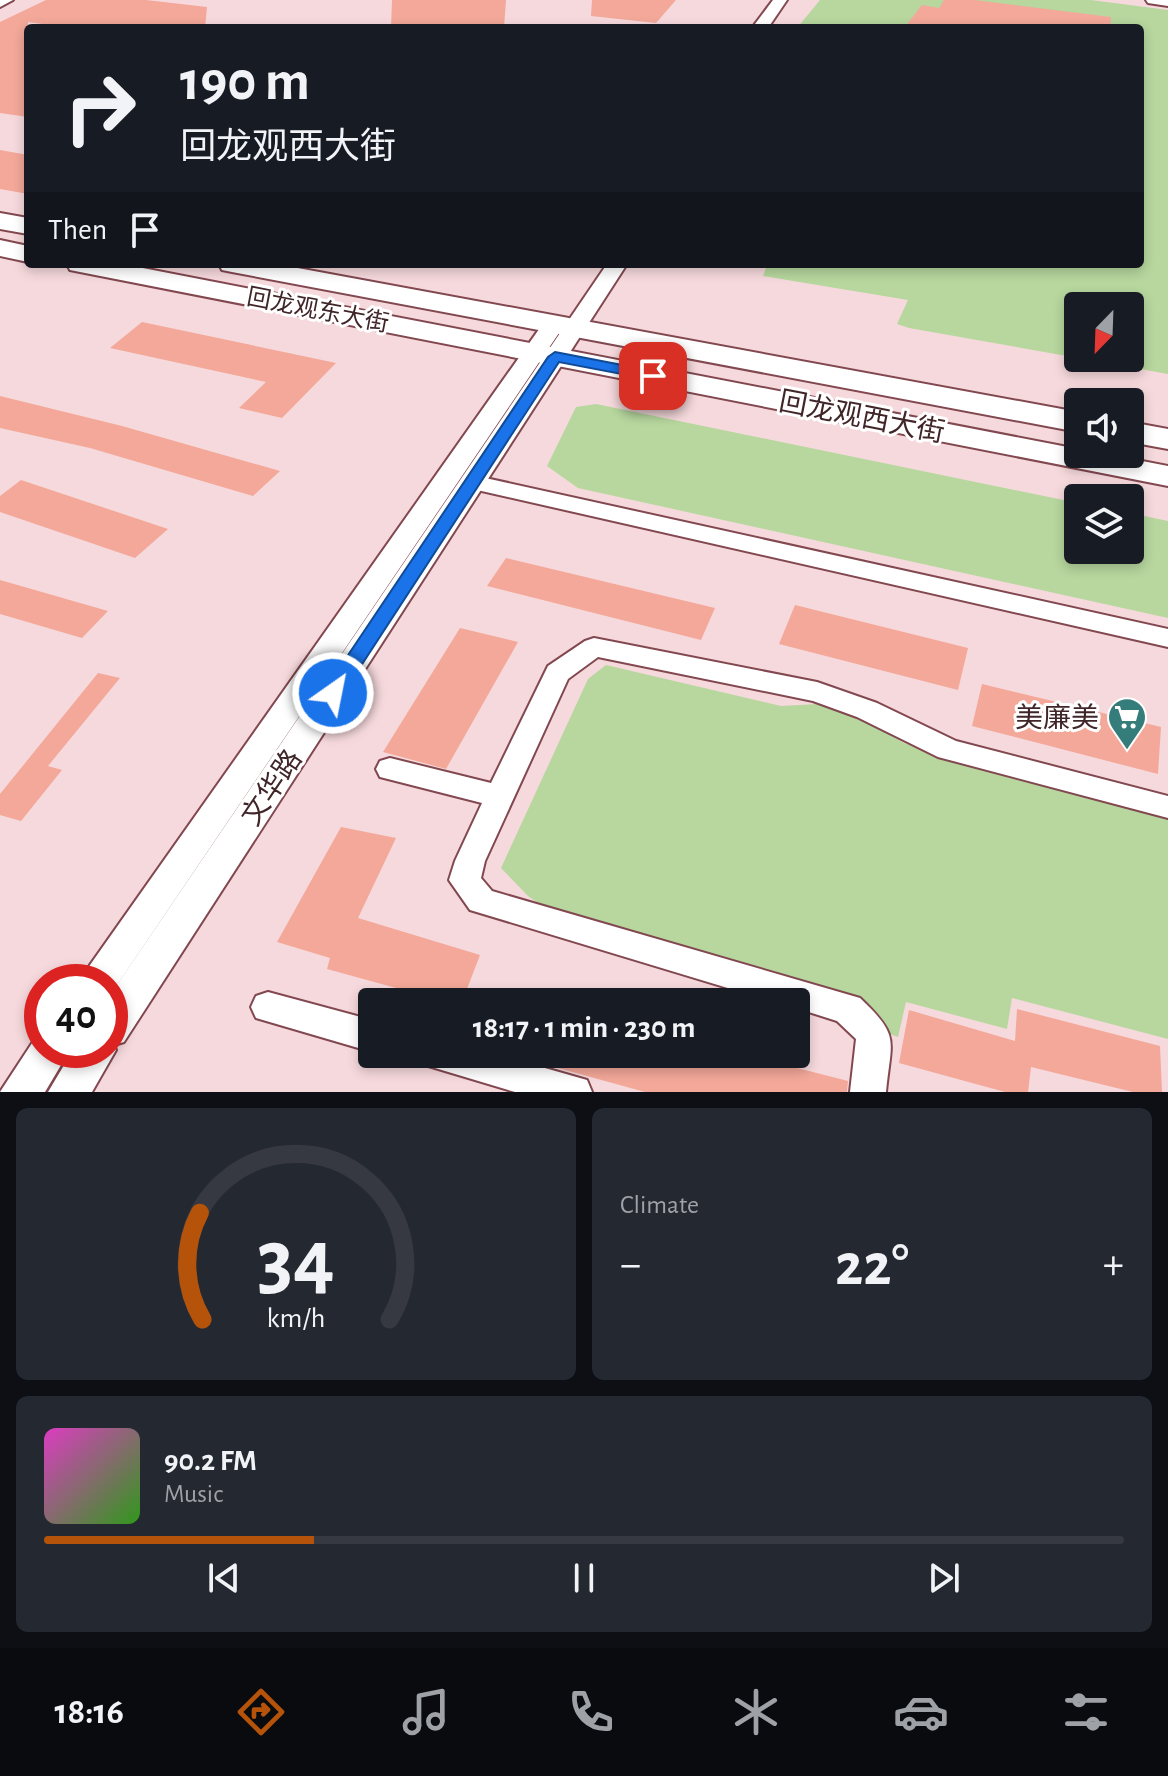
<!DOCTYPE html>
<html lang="en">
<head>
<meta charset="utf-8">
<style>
	:root { --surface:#171b24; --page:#242831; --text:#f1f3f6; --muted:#9ea1a6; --line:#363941; --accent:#b45309 }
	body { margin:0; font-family:"Alegreya Sans","Noto Sans SC",sans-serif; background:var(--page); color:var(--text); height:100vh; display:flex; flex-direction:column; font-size:30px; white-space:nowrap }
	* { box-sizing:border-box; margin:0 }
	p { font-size:26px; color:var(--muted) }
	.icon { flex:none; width:44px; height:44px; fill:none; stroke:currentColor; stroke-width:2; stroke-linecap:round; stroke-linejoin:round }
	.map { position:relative; height:1092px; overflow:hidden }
	.drawer { display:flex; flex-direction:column; gap:16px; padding:16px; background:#0d0f14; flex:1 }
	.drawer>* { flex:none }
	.guide { position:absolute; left:24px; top:24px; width:1120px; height:244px; border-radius:8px; box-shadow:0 4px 12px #0003; background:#171b24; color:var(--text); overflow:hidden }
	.needle { width:52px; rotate:203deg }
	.buttons { position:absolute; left:1064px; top:292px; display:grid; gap:16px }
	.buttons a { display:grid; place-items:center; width:80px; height:80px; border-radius:8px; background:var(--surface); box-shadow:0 4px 12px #0003; font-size:40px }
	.speed { position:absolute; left:24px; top:964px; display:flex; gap:16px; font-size:40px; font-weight:700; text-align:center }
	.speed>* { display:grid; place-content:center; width:104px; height:104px; border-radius:50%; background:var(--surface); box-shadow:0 4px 12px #0003; line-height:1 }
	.speed .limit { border:12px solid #d22; background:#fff; color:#111 }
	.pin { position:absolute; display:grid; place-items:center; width:68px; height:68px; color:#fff; margin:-34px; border-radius:16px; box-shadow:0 4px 12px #0006 }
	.me { position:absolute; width:88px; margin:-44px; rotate:33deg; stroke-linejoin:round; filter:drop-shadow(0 0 6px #0008) }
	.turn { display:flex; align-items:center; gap:28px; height:168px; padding:0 24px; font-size:36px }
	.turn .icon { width:104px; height:104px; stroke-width:2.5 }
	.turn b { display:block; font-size:56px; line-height:68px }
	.then { display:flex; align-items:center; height:76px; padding:0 24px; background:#0003; gap:16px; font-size:30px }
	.big { font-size:60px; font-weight:700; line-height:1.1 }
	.drawer .tile { flex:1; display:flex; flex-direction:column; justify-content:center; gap:12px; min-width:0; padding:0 28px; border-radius:12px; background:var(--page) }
	.drawer .dial { align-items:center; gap:0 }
	.dial svg { height:208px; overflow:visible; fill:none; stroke:var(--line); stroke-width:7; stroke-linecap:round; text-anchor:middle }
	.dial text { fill:var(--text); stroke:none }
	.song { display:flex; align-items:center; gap:24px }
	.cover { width:96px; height:96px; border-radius:12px; background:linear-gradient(135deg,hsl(310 70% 55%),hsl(110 70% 35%)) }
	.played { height:8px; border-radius:4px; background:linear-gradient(90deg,var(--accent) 25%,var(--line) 25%) }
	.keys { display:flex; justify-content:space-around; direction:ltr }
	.heat { display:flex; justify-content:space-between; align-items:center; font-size:44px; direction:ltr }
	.drawer .tiles { flex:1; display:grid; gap:16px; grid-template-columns:1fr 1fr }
	.tile:last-child { grid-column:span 2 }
	.trip { position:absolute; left:358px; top:988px; width:452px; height:80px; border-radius:8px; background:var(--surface); box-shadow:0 4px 12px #0003; font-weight:700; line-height:80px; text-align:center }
	.tabs { display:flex; height:128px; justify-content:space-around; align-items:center; background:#090b0e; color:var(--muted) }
	.tabs .icon { width:56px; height:56px }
	.tabs .active { color:var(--accent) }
	.tabs b { font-size:36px; color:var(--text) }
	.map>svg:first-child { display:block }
	.green { fill:#b7d79e }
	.building { fill:#f3a899 }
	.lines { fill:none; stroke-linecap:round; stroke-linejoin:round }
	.minor-casing { stroke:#824850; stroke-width:4 }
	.tertiary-casing { stroke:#824850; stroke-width:4 }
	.primary-casing { stroke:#824850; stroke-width:4 }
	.minor { fill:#fff; fill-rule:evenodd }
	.tertiary { fill:#fff; fill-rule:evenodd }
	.primary { fill:#fff; fill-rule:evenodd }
	.route { fill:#1a73e8; stroke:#114b97; stroke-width:2 }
	.labels { text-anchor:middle; stroke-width:6; stroke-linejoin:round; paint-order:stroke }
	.far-street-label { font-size:24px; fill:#402629; stroke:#fff }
	.street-label { font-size:28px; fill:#402629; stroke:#fff }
	.poi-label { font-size:28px; fill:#402629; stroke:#fff; text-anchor:end }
</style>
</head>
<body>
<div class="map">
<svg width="1168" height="1092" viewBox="0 0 1168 1092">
	<rect width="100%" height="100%" fill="#f6d9dc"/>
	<g class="green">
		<path d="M 820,0 L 1091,0 L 1168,10 L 1168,374 L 1079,358 L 1130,358 L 1130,306 L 1078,306 L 1078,358 L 909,328 L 897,324 L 908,300 L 763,276 L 766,268 L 740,264 L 1140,264 L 1140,28 L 797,28 Z"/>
		<path d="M 596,404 L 1078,503 L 1078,550 L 1130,550 L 1130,513 L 1168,521 L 1168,618 L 578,488 L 547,466 L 576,407 Z"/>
		<path d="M 606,665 L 781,706 L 818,704 L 859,717 L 904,743 L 991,772 L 1168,816 L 1168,1039 L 1012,998 L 1007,1029 L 906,1002 L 898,1037 L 558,917 L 528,896 L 501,868 L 588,679 Z"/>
	</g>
	<g class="building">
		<path d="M 46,0 L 146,0 L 207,7 L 205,28 L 70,28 L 28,22 L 28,117 L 0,113 L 0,22 Z"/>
		<path d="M 392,0 L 506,0 L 504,28 L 391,28 Z"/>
		<path d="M 592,0 L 676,0 L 656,23 L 591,16 Z"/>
		<path d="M 944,0 L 975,0 L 1111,17 L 1110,28 L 904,28 L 922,5 L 939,8 Z"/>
		<path d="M 0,150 L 28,155 L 28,194 L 0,189 Z"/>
		<path d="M 142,322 L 336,363 L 282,418 L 239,408 L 266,382 L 110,348 Z"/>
		<path d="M 0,396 L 122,426 L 280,471 L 253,496 L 90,448 L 0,428 Z"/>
		<path d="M 21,480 L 168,529 L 135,558 L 0,512 L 0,496 Z"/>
		<path d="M 506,558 L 715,608 L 701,640 L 487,586 Z"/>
		<path d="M 0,580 L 108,611 L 82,638 L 0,614 Z"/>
		<path d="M 795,605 L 968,648 L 958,690 L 779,644 Z"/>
		<path d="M 460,628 L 518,642 L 446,769 L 383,752 Z"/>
		<path d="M 98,673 L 120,678 L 48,766 L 62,770 L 21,821 L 0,815 L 0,794 Z"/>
		<path d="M 982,684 L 1161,727 L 1158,774 L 972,726 Z"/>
		<path d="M 341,827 L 396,838 L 358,918 L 480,955 L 462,1002 L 447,1002 L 327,969 L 330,958 L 277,942 Z"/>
		<path d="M 1017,1009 L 1160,1046 L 1162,1092 L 1133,1092 L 1031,1067 L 1028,1092 L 1005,1092 L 899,1063 L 909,1010 L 1015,1041 Z"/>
		<path d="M 526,1054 L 743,1054 L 848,1081 L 847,1092 L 645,1092 L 525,1059 Z"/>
	</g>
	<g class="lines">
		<defs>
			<g id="minor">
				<path d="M 472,475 L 1168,629 L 1168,647 L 464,487 L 461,482 L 464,477 Z"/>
				<path d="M 594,638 L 817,682 L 877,703 L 956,741 L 1168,796 L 1168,818 L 938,757 L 857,717 L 813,701 L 598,657 L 568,679 L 485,861 L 481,878 L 492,891 L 860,998 C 901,1037 891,1039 886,1092 L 850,1092 L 856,1039 L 837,1021 L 796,1008 L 796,1002 L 774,1002 L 470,910 L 449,880 L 455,861 L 482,803 L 380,777 L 376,769 L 380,761 L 390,758 L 491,783 L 548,666 L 585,641 Z"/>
				<path d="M 268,992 L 372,1020 L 372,1052 L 256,1018 L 251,1007 L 256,996 Z"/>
				<path d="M 420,1054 L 496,1054 L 587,1080 L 592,1092 L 515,1092 L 425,1065 Z"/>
			</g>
			<g id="tertiary">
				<path d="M 0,0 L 13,0 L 0,7 Z"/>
				<path d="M 773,0 L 787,0 L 768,28 L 752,28 Z"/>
				<path d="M 1146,0 L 1168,0 L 1168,6 L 1148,3 Z"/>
				<path d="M 607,264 L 627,264 L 124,1042 L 114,1045 L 116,1050 L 92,1092 L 48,1092 L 73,1050 L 110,1050 L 110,995 Z"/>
				<path d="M 550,323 L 558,325 L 561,330 L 111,994 L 110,982 L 78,982 L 542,325 Z"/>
				<path d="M 42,1035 L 42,1050 L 70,1050 L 45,1092 L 0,1092 L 36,1037 Z"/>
			</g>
			<g id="primary">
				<path d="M 0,213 L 28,218 L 28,234 L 0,229 Z"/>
				<path d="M 0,240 L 28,246 L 28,262 L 0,256 Z"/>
				<path d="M 67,264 L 122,264 L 1078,449 L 1078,454 L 1106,454 L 1168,466 L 1168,486 L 80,272 L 70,270 Z"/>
				<path d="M 219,264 L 276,264 L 1078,412 L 1078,432 L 232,272 L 222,270 Z"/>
				<path d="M 1130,422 L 1168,429 L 1168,449 L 1130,442 Z"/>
			</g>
		</defs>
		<use href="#minor" class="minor-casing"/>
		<use href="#tertiary" class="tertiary-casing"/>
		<use href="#primary" class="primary-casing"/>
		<use href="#minor" class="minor"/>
		<use href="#tertiary" class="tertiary"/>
		<use href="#primary" class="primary"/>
	</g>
	<path class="route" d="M 555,352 L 653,371 L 660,376 L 653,380 L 559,362 L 340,698 L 326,698 L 323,693 L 326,688 L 548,357 Z"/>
	<defs>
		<symbol id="supermarket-pin" viewBox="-11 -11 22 30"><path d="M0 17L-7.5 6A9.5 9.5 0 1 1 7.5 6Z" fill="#357d7a" stroke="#fff"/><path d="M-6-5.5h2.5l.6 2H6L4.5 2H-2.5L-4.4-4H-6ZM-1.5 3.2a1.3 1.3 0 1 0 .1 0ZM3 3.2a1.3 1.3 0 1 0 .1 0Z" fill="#fff"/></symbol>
	</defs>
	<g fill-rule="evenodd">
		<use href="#supermarket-pin" x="1105" y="695" width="44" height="60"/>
	</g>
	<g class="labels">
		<g class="far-street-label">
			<text transform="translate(318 310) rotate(11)" y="8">回龙观东大街</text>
		</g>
		<g class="street-label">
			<text transform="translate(862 416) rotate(11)" y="10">回龙观西大街</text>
			<text transform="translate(271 787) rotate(-56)" y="10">文华路</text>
		</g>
		<g class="poi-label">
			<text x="1099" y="727">美廉美</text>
		</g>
	</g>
</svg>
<div class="buttons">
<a><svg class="needle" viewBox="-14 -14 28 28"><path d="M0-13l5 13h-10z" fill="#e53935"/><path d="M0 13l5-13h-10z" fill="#9ea1a6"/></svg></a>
<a><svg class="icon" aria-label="sound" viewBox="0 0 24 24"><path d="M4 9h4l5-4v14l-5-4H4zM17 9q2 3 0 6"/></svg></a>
<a><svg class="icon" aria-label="layers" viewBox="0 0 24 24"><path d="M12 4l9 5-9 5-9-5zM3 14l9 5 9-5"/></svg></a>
</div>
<div class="speed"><div class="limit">40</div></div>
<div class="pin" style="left:653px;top:376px;background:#d93025"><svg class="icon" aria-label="arrive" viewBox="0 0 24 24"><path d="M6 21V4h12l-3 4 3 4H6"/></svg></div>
<svg class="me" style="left:333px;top:693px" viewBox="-20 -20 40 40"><circle r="17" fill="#1a73e8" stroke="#fff" stroke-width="3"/><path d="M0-11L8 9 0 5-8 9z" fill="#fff"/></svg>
<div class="trip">18:17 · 1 min · 230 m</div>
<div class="guide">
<div class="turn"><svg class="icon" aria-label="right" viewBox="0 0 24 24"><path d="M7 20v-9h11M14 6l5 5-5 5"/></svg><div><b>190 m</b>回龙观西大街</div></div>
<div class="then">Then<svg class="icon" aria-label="arrive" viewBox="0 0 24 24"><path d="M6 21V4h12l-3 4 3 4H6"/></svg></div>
</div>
</div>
<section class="drawer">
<div class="tiles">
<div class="tile dial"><svg viewBox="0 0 100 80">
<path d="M14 69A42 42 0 1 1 86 69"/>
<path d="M14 69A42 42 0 0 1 13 28" stroke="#b45309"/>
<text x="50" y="56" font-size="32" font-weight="700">34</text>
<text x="50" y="72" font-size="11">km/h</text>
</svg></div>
<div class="tile"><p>Climate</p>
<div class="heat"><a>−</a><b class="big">22°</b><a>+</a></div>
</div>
<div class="tile">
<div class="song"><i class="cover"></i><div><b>90.2 FM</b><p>Music</p></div></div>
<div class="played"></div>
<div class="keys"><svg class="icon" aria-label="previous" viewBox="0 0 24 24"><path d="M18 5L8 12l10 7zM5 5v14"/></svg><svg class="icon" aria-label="pause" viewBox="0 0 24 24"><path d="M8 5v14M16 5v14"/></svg><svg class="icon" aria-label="next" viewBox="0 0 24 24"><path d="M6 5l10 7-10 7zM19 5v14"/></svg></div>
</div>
</div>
</section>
<nav class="tabs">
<b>18:16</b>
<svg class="icon active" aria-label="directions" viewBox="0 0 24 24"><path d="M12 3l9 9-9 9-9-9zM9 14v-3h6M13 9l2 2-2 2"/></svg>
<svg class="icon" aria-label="music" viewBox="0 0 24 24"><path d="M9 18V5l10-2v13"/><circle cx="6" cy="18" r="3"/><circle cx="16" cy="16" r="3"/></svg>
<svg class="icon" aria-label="phone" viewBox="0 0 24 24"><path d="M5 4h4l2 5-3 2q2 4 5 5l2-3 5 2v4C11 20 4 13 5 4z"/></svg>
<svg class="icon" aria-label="climate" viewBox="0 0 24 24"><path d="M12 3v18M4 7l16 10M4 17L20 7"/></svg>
<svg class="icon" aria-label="car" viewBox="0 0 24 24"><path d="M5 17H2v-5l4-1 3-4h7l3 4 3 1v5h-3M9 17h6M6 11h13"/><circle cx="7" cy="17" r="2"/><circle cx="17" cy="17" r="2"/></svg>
<svg class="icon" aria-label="filters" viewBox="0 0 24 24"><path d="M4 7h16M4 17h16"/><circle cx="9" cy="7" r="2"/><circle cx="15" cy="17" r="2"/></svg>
</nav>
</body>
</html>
